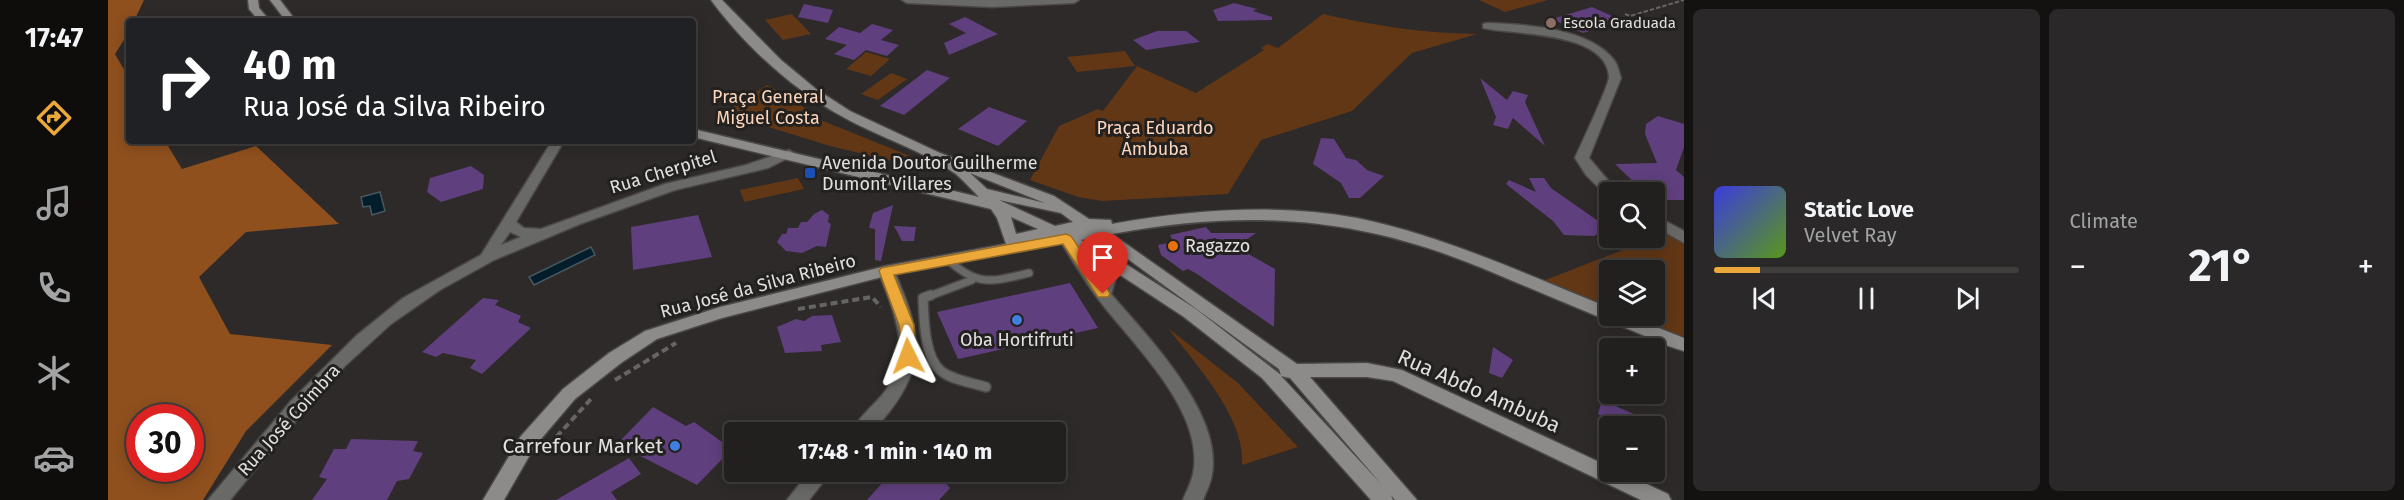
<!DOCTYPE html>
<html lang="en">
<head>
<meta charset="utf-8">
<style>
	:root { --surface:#22201f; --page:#2a2828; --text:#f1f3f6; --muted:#a2a3a4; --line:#3f3e3d; --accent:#eca93a }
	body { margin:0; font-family:"Fira Sans",sans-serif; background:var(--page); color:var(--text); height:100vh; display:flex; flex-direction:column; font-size:22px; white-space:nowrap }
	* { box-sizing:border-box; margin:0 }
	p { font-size:20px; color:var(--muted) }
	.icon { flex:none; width:33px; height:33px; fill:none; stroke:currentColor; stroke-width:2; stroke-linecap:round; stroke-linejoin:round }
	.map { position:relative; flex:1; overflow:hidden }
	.panel { display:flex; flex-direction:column; gap:9px; padding:9px; background:#131211; width:720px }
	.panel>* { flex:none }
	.hud { position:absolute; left:18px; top:18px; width:570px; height:126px; border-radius:6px; box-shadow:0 3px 15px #0003,0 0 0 2px var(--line); background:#202124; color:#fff; overflow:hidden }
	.fabs { position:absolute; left:1491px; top:182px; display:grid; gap:12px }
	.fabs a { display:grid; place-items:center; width:66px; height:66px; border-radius:6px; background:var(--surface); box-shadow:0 3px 15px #0003,0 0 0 2px var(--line); font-size:30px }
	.speed { position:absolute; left:18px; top:404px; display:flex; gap:12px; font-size:30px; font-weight:700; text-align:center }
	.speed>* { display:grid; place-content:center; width:78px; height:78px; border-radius:50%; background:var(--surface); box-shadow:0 3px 15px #0003,0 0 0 2px var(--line); line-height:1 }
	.speed .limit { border:9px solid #d22; background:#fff; color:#111 }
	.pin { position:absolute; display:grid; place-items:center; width:51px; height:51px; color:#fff; margin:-62px -26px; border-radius:50% 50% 50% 0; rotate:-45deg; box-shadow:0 0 6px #0007 }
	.pin .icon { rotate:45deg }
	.me { position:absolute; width:66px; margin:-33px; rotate:357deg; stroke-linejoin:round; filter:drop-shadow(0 0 4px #0008) }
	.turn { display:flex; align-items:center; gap:21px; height:126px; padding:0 18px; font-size:27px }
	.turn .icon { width:78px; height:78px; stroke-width:2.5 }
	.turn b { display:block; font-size:42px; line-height:51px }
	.big { font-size:45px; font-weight:700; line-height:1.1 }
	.panel .tile { flex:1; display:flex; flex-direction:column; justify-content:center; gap:9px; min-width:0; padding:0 21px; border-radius:9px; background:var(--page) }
	.song { display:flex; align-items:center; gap:18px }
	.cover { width:72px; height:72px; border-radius:9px; background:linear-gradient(135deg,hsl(240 70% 55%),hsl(90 70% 35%)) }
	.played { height:6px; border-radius:3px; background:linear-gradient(90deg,var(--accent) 15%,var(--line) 15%) }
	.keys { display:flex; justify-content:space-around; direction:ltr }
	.heat { display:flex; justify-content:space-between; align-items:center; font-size:33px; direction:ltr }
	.panel .tiles { flex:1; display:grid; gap:9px; grid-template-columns:repeat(2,1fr) }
	.trip { position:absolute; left:616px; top:422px; width:342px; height:60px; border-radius:6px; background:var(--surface); box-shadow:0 3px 15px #0003,0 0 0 2px var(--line); font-weight:700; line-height:60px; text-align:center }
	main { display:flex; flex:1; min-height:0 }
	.menu { display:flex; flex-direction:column; width:108px; justify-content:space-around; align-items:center; background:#0e0d0c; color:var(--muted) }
	.menu .icon { width:42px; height:42px }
	.menu .current { color:var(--accent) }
	.menu b { font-size:27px; color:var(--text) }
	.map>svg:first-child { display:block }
	.green { fill:#613716 }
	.forest { fill:#8f501e; fill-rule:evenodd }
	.water { fill:#041d2b; stroke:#475861; stroke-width:1.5 }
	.building { fill:#603f7e }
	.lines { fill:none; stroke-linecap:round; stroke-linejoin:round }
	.lane-far1-casing { stroke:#4a4746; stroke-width:10 }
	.lane-casing { stroke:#4a4746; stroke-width:12 }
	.street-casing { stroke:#4a4746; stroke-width:3 }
	.secondary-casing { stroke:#4a4746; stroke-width:3 }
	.path-far1 { stroke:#676564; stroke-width:2; stroke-dasharray:4.5 2; stroke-linecap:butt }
	.path { stroke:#676564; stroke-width:4; stroke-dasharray:7 4; stroke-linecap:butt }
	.lane-far1 { stroke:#696968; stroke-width:7 }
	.lane { stroke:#696968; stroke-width:9 }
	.street { fill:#696968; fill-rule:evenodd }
	.secondary { fill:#8d8b8a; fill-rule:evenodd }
	.route { fill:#eca93a; stroke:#996e26; stroke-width:1.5 }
	.education-dot { fill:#8d6e63; stroke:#23211f; stroke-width:2 }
	.transit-dot { fill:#1a4fb4; stroke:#23211f; stroke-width:2 }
	.food-dot { fill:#e8710a; stroke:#23211f; stroke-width:2 }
	.shop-dot { fill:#3f7fe0; stroke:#23211f; stroke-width:2 }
	.labels { text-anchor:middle; stroke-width:6; stroke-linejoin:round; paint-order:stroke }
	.far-poi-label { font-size:15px; fill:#e2e0df; stroke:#23211f; text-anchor:start }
	.park-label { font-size:18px; fill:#fbd5bc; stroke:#23211f }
	.poi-label { font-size:18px; fill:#e2e0df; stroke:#23211f; text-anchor:start }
	.street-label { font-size:18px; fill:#e2e0df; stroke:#23211f }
	.near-street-label { font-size:21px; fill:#e2e0df; stroke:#23211f }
	.near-poi-label { font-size:21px; fill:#e2e0df; stroke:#23211f; text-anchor:end }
</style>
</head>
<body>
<main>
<nav class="menu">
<b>17:47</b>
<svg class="icon current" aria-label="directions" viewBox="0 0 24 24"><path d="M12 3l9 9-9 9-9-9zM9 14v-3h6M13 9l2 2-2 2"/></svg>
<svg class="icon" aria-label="music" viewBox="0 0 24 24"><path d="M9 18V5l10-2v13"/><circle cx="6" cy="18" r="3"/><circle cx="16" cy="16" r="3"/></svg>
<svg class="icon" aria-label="phone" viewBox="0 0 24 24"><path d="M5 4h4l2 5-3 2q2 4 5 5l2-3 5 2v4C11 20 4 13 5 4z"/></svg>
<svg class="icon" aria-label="climate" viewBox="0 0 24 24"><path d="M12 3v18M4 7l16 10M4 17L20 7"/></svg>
<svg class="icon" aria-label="car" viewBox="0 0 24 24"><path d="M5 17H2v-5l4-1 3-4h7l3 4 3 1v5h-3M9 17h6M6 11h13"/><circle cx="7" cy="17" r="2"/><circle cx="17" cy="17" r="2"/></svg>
</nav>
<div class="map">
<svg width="1576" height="500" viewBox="0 0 1576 500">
	<rect width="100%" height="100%" fill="#2d2a29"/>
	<g class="green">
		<path d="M 1371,0 L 1440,0 L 1397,12 Z"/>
		<path d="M 684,14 L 703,34 L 675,40 L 657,20 Z"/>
		<path d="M 1215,14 C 1267,26 1316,33 1369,34 L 1304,53 L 1244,111 L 1153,140 L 1120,194 L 994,201 L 970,197 L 922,180 L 951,126 L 990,109 L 995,111 L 1029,66 L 1088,93 L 1156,50 L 1153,48 L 1159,44 L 1170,48 Z"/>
		<path d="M 1017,51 L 1027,66 L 969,72 L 959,57 Z"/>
		<path d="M 758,52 L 782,59 L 763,76 L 738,69 Z"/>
		<path d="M 783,73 L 799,79 L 770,100 L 753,94 Z"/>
		<path d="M 659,85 L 688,101 L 710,119 L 822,164 L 817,169 L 722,146 L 615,113 Z"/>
		<path d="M 690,178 L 696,189 L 636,202 L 632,190 Z"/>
		<path d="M 1561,232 L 1576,241 L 1576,340 L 1509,315 L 1546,315 L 1546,270 L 1502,270 L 1501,312 L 1427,284 Z"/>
		<path d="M 1060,328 L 1130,383 L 1190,447 L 1134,465 C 1138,418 1087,364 1060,328 Z"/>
	</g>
	<path class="forest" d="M 0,0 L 36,0 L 26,21 L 21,21 L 21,32 L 7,54 L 21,78 L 21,141 L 57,141 L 74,169 L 148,146 L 231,224 L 138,232 L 91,277 L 122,334 L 224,345 L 138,431 L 95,500 L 0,500 ZM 32,417 L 82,417 L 82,468 L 32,468 Z"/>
	<g class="water">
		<path d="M 272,192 L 277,211 L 264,215 L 262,206 L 255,207 L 253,197 Z"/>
		<path d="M 483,247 L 487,255 L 426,285 L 421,277 Z"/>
	</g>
	<g class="building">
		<path d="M 1126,3 L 1149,9 L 1145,11 L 1164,17 L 1164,20 L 1110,21 L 1105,10 Z"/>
		<path d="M 696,4 L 725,10 L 720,23 L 690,17 Z"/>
		<path d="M 1484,7 L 1515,21 L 1475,33 L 1444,19 Z"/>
		<path d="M 857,17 L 890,34 L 841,55 L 836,43 L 858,33 L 841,24 Z"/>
		<path d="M 764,24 L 785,30 L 773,40 L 791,45 L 779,56 L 758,50 L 746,60 L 726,54 L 739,45 L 717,39 L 731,27 L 752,33 Z"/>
		<path d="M 1049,31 L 1078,31 L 1092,42 L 1038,50 L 1025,40 Z"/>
		<path d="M 819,70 L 842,78 L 796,115 L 772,106 Z"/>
		<path d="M 1372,78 L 1399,100 L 1405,91 L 1420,95 L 1417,102 L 1437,146 L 1405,118 L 1400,129 L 1385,125 L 1388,117 Z"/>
		<path d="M 881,107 L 919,121 L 890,146 L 850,129 Z"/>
		<path d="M 1550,116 L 1576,124 L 1576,147 L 1568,170 L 1576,177 L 1576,200 L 1546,200 L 1546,192 L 1536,192 L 1507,164 L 1549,163 L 1537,134 L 1538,124 Z"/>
		<path d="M 1213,138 L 1226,139 L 1238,158 L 1248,160 L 1259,170 L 1276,176 L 1252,198 L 1241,198 L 1233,183 L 1205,164 Z"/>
		<path d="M 363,166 L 376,175 L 375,189 L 333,202 L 319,192 L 322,178 Z"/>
		<path d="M 1421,178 L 1436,178 L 1443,188 L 1500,228 L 1486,236 L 1456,235 L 1445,221 L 1398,184 L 1401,180 L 1428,192 Z"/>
		<path d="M 785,205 L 773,261 L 767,260 L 767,229 L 761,228 L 765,213 Z"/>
		<path d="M 714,210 L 721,215 L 720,222 L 723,224 L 718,247 L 709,246 L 694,253 L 678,251 L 669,242 L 674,234 L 678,234 L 680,228 L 690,228 L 693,222 L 699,222 L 706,214 Z"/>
		<path d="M 590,215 L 604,257 L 525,270 L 523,227 Z"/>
		<path d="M 786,226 L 808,227 L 806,241 L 794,241 Z"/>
		<path d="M 1098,227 L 1103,233 L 1148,233 L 1128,247 L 1167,269 L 1166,327 L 1089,274 L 1080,269 L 1075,271 L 1053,255 L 1050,245 L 1065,242 L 1062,235 Z"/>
		<path d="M 962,283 L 990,328 L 850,359 L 829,312 Z"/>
		<path d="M 375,298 L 391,300 L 387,305 L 413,316 L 410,322 L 423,328 L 374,374 L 362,368 L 368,360 L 335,353 L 328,357 L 314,352 Z"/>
		<path d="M 724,315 L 733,342 L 713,345 L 714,351 L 677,353 L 669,327 L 688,319 L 696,321 L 704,316 Z"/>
		<path d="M 1385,347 L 1405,360 L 1394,378 L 1381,373 Z"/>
		<path d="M 1494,400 L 1553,426 L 1513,426 L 1490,414 Z"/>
		<path d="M 545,407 L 578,426 L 586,422 L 624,449 L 589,485 L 509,444 Z"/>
		<path d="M 243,439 L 310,441 L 305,451 L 315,453 L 301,479 L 289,481 L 279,500 L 204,500 L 219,479 L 211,477 L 226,449 L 238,449 Z"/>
		<path d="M 521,458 L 533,474 L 503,492 L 509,500 L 448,500 Z"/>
		<path d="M 785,471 L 847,471 L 837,482 L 842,488 L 831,500 L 759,500 Z"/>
	</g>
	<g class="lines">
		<defs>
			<g id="lane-far1">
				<path d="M 839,259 C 870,287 883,282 921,273"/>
				<path d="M 819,297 L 864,280"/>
			</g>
			<path id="lane" d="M 823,295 L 815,298 C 816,318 816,357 833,371 C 844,380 865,383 878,387"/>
			<g id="street">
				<path d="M 794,0 L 971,0 L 966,3 L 884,7 L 799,3 Z"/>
				<path d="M 1379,23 C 1416,24 1482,28 1506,60 C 1510,65 1511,72 1513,78 L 1481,158 L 1510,192 L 1502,192 L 1502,196 L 1498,195 L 1478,175 L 1467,158 C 1473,145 1501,85 1501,77 C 1499,31 1405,35 1375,28 L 1375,24 Z"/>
				<path d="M 444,141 L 456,141 L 408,222 L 416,228 L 433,229 L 557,184 L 638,165 L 681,150 L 688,154 L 660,168 L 567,190 L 472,224 L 386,260 L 332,290 L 283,324 L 237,366 L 196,411 L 122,500 L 100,500 L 183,401 L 248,336 L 295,298 L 373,255 ZM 402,232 L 413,237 L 393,245 Z"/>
				<path d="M 1546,215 L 1576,231 L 1576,243 L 1546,226 Z"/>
				<path d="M 958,234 L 963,236 L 992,279 L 1000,259 L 1010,259 L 1013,263 L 1003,294 C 1039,336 1115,413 1104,474 C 1103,483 1098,492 1095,500 L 1075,500 C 1078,492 1083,483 1085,474 C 1098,412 1025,345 991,300 C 977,282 965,262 953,242 L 951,239 Z"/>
				<path d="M 778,266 C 788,269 791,283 795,292 C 820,352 807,386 764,432 L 743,432 C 751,416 768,404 778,390 C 805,353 785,308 770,271 Z"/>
				<path d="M 702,471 L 724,471 L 701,500 L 679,500 Z"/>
			</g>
			<g id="secondary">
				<path d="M 140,0 L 150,0 L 151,8 L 162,21 L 151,21 L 141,9 Z"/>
				<path d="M 162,0 L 172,0 L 188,21 L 178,21 Z"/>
				<path d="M 603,0 L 614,0 L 673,60 L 708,89 L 742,111 L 832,153 L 946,196 L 981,219 L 1003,220 L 1004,224 C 1083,210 1169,203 1249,218 C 1337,236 1419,275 1502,308 L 1502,315 L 1518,315 L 1576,338 L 1576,351 C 1554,345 1534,334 1513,326 C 1466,307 1420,287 1374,268 C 1247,216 1139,209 1004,234 L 1189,364 L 1259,363 L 1294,370 L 1502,467 L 1502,471 L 1511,471 L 1560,494 L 1563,500 L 1533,500 L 1285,381 L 1259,377 L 1202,377 L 1309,500 L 1287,500 L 1283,495 L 1285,500 L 1263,500 L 1154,378 L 1076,317 L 1000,267 L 956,243 L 778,276 L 614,318 L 549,339 L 513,363 L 467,399 L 427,446 L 396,500 L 375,500 L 413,436 L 455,389 L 501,353 L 537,331 L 612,307 L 778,266 L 898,244 L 889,218 L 883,209 L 585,137 L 585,129 L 871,197 C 863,189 856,181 848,174 C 814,150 773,138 737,118 C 686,91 637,46 603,0 ZM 862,173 L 937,203 L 879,189 ZM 891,200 L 953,213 L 965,222 L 947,226 ZM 903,217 L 930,229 L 908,234 ZM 988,237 L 1013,254 L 1171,369 L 1173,375 L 1088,309 L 1010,259 L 973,240 ZM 1173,376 L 1182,378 L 1274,485 Z"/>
			</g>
		</defs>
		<use href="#lane-far1" class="lane-far1-casing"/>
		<use href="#lane" class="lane-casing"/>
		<use href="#street" class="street-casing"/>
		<use href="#secondary" class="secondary-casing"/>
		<path class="path-far1" d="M 1517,14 L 1522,16 L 1576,0"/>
		<g class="path">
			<path d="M 690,309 L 764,297 L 773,307"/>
			<path d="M 507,380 L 568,343"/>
			<path d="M 441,445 L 483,399"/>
		</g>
		<use href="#lane-far1" class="lane-far1"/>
		<use href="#lane" class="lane"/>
		<use href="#street" class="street"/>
		<use href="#secondary" class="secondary"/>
	</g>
	<path class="route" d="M 958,234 L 963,236 L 1000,290 L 1002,294 L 1000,297 L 990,297 L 955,244 L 786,275 L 806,325 L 808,356 L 806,360 L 795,360 L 791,325 L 771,271 L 773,268 Z"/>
	<circle class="education-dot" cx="1443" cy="23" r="6"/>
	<rect class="transit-dot" x="696" y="167" width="12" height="12" rx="3"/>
	<circle class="food-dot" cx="1065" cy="246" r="6"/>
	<g class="shop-dot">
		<circle cx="909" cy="320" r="6"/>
		<circle cx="567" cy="446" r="6"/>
	</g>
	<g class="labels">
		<g class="far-poi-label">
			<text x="1455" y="28">Escola Graduada</text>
		</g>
		<g class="park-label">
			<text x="660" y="103">Praça General<tspan x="660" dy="21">Miguel Costa</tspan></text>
			<text x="1047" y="134">Praça Eduardo<tspan x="1047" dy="21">Ambuba</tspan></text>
		</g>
		<g class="poi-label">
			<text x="714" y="169">Avenida Doutor Guilherme<tspan x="714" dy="21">Dumont Villares</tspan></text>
			<text x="1077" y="252">Ragazzo</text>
			<text x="909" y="346" text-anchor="middle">Oba Hortifruti</text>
		</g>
		<g class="street-label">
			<text transform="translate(555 172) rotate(-17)" y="6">Rua Cherpitel</text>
			<text transform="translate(650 286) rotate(-15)" y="6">Rua José da Silva Ribeiro</text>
			<text transform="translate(181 420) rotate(-48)" y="6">Rua José Coimbra</text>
		</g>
		<g class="near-street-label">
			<text transform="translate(1371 391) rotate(24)" y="7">Rua Abdo Ambuba</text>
		</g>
		<g class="near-poi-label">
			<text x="555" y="453">Carrefour Market</text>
		</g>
	</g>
</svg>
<div class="fabs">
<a><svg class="icon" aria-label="search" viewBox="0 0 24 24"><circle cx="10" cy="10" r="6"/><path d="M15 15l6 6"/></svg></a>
<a><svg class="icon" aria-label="layers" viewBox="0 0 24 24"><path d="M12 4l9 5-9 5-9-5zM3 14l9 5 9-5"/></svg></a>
<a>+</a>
<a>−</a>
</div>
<div class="speed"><div class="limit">30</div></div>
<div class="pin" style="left:995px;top:294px;background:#d93025"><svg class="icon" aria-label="arrive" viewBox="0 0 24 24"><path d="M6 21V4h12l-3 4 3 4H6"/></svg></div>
<svg class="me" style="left:800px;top:356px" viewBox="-20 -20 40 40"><path d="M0-17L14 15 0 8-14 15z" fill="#eca93a" stroke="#fff" stroke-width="4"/></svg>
<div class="trip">17:48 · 1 min · 140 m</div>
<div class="hud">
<div class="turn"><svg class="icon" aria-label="right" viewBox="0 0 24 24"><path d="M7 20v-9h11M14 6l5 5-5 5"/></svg><div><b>40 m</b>Rua José da Silva Ribeiro</div></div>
</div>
</div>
<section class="panel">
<div class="tiles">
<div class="tile">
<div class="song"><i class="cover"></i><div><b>Static Love</b><p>Velvet Ray</p></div></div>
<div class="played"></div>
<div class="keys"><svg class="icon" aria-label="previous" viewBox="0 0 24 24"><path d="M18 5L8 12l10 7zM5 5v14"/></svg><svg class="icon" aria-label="pause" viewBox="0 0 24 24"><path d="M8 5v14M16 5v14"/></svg><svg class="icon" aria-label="next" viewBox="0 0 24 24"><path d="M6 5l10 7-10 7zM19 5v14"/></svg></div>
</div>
<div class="tile"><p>Climate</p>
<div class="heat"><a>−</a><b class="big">21°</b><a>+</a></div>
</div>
</div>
</section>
</main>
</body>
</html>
